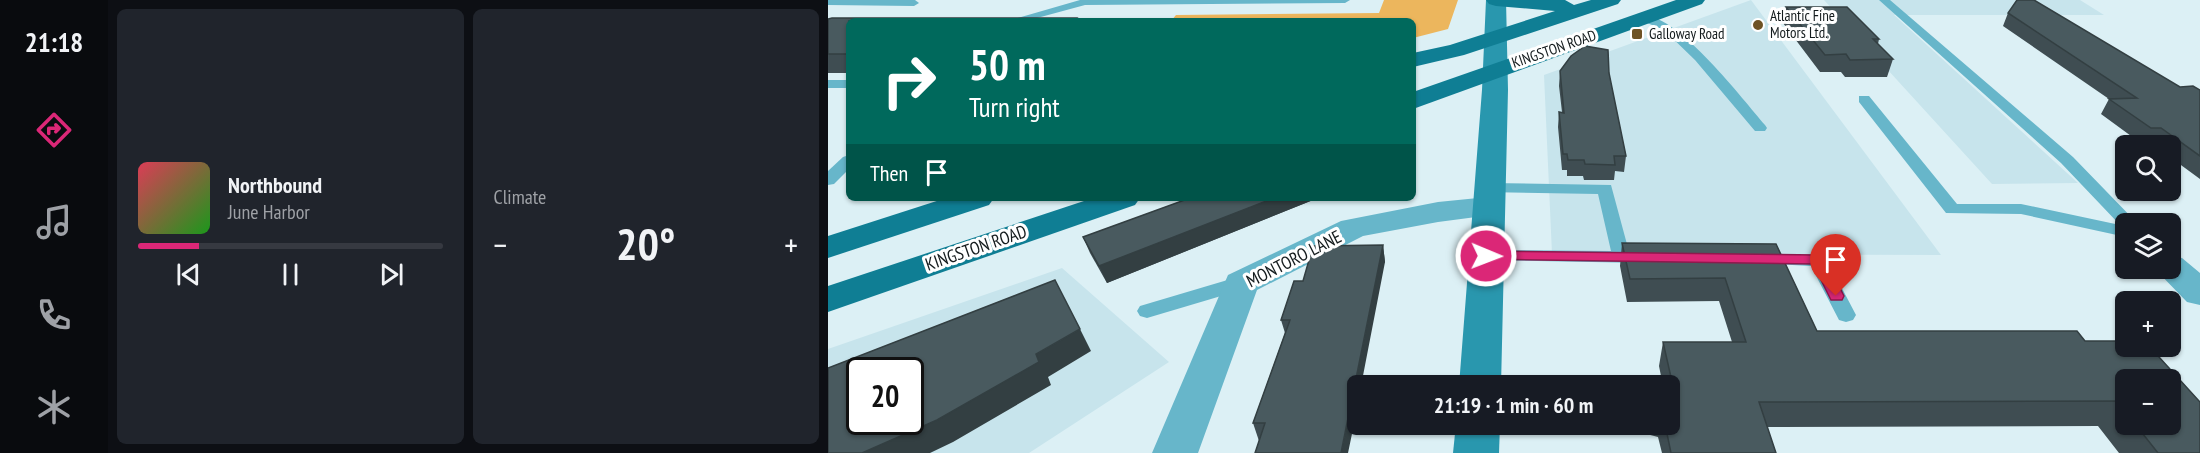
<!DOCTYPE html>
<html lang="en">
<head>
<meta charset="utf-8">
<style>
	:root { --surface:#171b24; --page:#20242c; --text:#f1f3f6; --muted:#9ea1a6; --line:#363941; --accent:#db2777 }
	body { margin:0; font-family:"PT Sans Narrow",sans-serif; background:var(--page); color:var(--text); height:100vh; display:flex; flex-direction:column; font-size:22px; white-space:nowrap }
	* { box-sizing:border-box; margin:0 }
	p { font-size:20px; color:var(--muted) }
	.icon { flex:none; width:33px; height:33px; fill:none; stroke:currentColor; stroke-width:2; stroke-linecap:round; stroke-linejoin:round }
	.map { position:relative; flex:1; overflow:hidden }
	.side { display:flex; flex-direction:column; gap:9px; padding:9px; background:#0d0f14; width:720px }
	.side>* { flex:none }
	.guide { position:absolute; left:18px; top:18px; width:570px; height:183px; border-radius:9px; box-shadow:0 2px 4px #0004; background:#00695c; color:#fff; overflow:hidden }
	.fabs { position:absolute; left:1287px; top:135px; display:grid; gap:12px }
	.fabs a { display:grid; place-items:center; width:66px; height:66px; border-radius:9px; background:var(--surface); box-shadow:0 2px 4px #0004; font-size:30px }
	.speed { position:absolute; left:18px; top:357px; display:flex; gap:12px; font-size:30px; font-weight:700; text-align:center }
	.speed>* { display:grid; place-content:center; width:78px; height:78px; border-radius:50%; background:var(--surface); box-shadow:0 2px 4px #0004; line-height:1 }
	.speed .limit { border:3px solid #111; border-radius:9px; background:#fff; color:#111 }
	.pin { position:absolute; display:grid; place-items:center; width:51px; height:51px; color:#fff; margin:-62px -26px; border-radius:50% 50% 50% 0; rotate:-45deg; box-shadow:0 0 6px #0007 }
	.pin .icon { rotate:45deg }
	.me { position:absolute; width:66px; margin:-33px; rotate:91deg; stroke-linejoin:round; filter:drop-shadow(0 0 4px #0008) }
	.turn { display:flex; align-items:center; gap:21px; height:126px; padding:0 24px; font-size:27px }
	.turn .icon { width:78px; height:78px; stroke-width:2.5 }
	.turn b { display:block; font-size:42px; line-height:51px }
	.then { display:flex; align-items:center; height:57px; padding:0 24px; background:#0003; gap:12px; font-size:22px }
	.big { font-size:45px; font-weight:800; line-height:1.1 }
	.side .card { flex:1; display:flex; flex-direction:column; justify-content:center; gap:9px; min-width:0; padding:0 21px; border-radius:9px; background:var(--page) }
	.song { display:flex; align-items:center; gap:18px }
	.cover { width:72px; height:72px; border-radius:9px; background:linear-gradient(135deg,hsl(350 70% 55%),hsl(120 70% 35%)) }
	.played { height:6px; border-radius:3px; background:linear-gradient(90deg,var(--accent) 20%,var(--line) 20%) }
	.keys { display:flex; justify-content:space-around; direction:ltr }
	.heat { display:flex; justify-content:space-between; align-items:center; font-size:33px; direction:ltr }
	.side .tiles { flex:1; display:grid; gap:9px; grid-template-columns:repeat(2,1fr) }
	.trip { position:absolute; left:519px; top:375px; width:333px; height:60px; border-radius:9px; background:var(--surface); box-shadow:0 2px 4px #0004; font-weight:800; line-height:60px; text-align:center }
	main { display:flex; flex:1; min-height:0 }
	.tab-bar { display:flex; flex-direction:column; width:108px; justify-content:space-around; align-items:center; background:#090b0e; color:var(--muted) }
	.tab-bar .icon { width:42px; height:42px }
	.tab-bar .active { color:var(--accent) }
	.tab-bar b { font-size:27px; color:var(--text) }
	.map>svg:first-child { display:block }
	.built { fill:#c7e4ec; fill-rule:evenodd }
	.green { fill:#ecb65d }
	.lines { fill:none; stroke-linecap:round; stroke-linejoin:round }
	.lane { fill:#67b6ca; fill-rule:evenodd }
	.street { fill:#67b6ca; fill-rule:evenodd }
	.secondary { fill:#2997ae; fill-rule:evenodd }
	.primary { fill:#0f7e94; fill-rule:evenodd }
	.wall { fill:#3f4d52; fill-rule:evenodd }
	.shaded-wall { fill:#333f42 }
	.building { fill:#495a5f; stroke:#333f42; stroke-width:1.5; fill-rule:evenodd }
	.route { fill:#db2777; stroke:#8e194d; stroke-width:1.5 }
	.poi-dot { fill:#6e5325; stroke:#fff; stroke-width:2 }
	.labels { text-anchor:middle; stroke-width:6; stroke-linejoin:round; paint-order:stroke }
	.far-poi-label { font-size:15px; fill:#141b1d; stroke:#fff; text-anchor:start }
	.far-street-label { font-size:15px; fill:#141b1d; stroke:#fff }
	.street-label { font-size:18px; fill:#141b1d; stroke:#fff }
</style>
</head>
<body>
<main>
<nav class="tab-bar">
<b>21:18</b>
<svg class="icon active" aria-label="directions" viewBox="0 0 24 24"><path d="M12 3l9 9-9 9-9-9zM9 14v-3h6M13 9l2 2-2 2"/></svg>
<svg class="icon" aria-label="music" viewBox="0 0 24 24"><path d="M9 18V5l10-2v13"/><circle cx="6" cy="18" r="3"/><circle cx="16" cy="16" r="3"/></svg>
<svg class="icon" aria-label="phone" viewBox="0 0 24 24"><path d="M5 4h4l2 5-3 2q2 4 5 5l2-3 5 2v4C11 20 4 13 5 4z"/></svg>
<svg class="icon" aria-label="climate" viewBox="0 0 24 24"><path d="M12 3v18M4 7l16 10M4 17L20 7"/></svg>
</nav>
<section class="side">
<div class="tiles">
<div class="card">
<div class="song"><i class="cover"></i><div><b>Northbound</b><p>June Harbor</p></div></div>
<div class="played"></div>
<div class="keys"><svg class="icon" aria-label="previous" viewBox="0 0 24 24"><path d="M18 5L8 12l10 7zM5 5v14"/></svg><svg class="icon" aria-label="pause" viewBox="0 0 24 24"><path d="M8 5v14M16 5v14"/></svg><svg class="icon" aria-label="next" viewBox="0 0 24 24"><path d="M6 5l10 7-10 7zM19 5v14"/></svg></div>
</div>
<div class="card"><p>Climate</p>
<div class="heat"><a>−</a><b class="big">20°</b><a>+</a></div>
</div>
</div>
</section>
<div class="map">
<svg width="1372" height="453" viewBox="0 0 1372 453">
	<rect width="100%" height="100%" fill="#dcf0f5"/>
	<g class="built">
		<path d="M 923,0 L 1113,255 L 724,254 L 716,75 Z"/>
		<path d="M 996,0 L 1252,0 L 1276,15 L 1066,15 L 1250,183 L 1164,184 Z"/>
		<path d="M 234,268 L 341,362 L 201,453 L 0,453 L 0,349 ZM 32,370 L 82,370 L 82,422 L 32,422 Z"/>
	</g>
	<path class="green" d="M 556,0 L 630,0 L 620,29 L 585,38 L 585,21 L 343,21 L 348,15 L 551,13 Z"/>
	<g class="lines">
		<g class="lane">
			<path d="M 0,0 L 87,0 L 91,3 L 86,6 L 0,5 Z"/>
			<path d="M 252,0 L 522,0 L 517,3 L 257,5 L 198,21 L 179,21 Z"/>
			<path d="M 1051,0 L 1062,0 L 1245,157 L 1310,224 L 1298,224 L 1298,237 L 1193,214 L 1118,213 L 1031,102 L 1031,96 L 1041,96 L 1129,204 L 1193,204 L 1292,225 L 1233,163 Z"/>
			<path d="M 812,16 C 846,9 915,100 937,125 L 939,128 L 937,131 L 927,131 L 867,60 L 836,30 L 812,20 Z"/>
			<rect x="0" y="80" width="21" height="8"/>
			<path d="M 21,155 L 21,169 L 6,184 L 0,185 L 0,171 L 15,157 Z"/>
			<path d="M 661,183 L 783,185 L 800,248 L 798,251 L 825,253 L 827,257 L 825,261 L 818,263 L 651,260 L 649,256 L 658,250 L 783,251 L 770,194 L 655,192 L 653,188 L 655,184 Z"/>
			<path d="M 932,253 L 997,256 L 1028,315 L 1025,320 L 1018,322 L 1011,320 L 983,266 L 925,263 L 922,259 L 925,255 Z"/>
			<path d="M 413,276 L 420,278 L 423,283 L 420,288 L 319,318 L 312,316 L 309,311 L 312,306 Z"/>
		</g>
		<g class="street">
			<path d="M 660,197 L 671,200 L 676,207 L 671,214 L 610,222 L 535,236 L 429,290 L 370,453 L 324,453 L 400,275 L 513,221 L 610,202 Z"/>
			<path d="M 1342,255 L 1354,258 L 1372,273 L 1372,305 L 1359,302 L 1326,268 L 1342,268 Z"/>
		</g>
		<g class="secondary">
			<path d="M 658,0 L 678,0 L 680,90 L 673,386 L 631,386 L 654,90 Z"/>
			<path d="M 628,424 L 672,424 L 671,453 L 625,453 Z"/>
		</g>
		<g class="primary">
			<path d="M 658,0 L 737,0 L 746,5 L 763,0 L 793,0 L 790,4 L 636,55 L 585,67 L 585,53 L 622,45 L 727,11 L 668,6 L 661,4 Z"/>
			<path d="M 848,0 L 877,0 L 874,4 L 585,109 L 585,92 Z"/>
			<path d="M 118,198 L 166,198 L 161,205 L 0,258 L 0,236 Z"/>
			<path d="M 265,198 L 312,198 L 307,205 L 0,312 L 0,286 Z"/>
		</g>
	</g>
	<g class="wall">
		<path d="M 958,7 L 1051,39 L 1050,44 L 1065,59 L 1059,77 L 1017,77 L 1013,72 L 992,72 L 955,23 Z"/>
		<path d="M 1180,13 L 1352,87 L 1372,90 L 1372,179 L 1342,157 L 1342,146 L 1327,146 L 1324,144 L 1314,144 L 1273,114 L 1281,99 L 1175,26 Z"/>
		<path d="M 0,19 L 21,21 L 21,73 L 0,73 Z"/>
		<path d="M 732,71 L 781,73 L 798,156 L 796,172 L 787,171 L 786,180 L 756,180 L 755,176 L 739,176 L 739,170 L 734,170 L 730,127 L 731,112 L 734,112 L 731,86 Z"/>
		<path d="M 362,198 L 490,198 L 279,283 L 262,253 L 255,237 Z"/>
		<path d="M 794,243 L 948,244 L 989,331 L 1249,331 L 1257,341 L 1298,341 L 1298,346 L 1321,346 L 1372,402 L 1372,453 L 1291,453 L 1270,426 L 939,427 L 948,453 L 834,453 L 830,437 L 780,424 L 842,424 L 842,386 L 835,386 L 831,366 L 835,342 L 904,342 L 891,301 L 799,302 L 792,266 ZM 1298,380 L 1342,380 L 1342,424 L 1298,424 Z"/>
		<path d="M 555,245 L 557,262 L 431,441 L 425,423 L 457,333 L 453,320 L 475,281 Z"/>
	</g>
	<g class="shaded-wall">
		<path d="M 446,198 L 490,198 L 279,283 L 271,266 Z"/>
		<path d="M 555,245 L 557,262 L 533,386 L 530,386 L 530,405 L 520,453 L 513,453 Z"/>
		<path d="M 252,329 L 263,351 L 220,377 L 223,385 L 125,442 L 102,453 L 34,453 Z"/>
	</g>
	<g class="building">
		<path d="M 1189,0 L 1206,0 L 1352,87 L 1365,86 L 1372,90 L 1372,156 L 1333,128 L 1323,128 L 1281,99 L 1309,98 L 1180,13 Z"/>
		<path d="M 958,7 L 1019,7 L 1051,39 L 1045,39 L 1065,59 L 1022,60 L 1018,54 L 997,55 Z"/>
		<path d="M 4,18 L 248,18 L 243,21 L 21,21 L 21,54 L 0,54 L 0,19 Z"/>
		<path d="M 757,46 L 780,50 L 781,73 L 798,156 L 786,156 L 787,165 L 757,164 L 756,160 L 740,160 L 739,154 L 735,154 L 731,112 L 736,113 L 732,71 L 743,56 Z"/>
		<path d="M 362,198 L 446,198 L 271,266 L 255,237 Z"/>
		<path d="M 794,243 L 948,244 L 989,331 L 1249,331 L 1257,341 L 1298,341 L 1298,346 L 1321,346 L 1372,402 L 1372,453 L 1330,453 L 1307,424 L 1342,424 L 1342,380 L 1298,380 L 1298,413 L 1288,401 L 931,402 L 948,453 L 843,453 L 837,424 L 842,424 L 842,386 L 845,386 L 835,342 L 918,342 L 897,278 L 802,279 Z"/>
		<path d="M 555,245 L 513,453 L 427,453 L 437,423 L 425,423 L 462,320 L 453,320 L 466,281 L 475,281 L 485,246 Z"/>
		<path d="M 227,280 L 252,329 L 208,354 L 211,362 L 109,420 L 34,453 L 0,453 L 0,368 ZM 32,370 L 82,370 L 82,422 L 32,422 Z"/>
	</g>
	<path class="route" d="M 658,251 L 990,255 L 998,260 L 1016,296 L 1014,300 L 1003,300 L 985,264 L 653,259 L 650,256 L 653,253 Z"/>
	<g class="poi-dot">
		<circle cx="930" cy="25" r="6"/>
		<rect x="803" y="28" width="12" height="12" rx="3"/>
	</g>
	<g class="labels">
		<g class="far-poi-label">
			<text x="942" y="21">Atlantic Fine<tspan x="942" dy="17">Motors Ltd.</tspan></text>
			<text x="821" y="39">Galloway Road</text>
		</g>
		<g class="far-street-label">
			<text transform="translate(726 49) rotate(-19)" y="5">KINGSTON ROAD</text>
		</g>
		<g class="street-label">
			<text transform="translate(148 248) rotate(-19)" y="6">KINGSTON ROAD</text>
			<text transform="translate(466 259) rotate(-27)" y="6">MONTORO LANE</text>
		</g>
	</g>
</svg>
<div class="fabs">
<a><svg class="icon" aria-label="search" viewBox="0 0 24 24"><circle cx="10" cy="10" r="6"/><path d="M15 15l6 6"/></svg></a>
<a><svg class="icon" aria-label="layers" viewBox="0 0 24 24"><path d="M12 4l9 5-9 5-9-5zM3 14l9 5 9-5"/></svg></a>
<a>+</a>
<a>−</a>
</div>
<div class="speed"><div class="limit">20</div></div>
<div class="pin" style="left:1008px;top:296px;background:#d93025"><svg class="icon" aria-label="arrive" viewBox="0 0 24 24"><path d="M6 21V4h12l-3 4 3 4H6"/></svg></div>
<svg class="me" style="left:658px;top:256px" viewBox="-20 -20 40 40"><circle r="17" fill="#db2777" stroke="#fff" stroke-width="3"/><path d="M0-11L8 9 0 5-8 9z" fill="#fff"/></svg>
<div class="trip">21:19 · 1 min · 60 m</div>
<div class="guide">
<div class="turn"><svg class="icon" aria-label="right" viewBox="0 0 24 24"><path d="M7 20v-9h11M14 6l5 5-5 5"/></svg><div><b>50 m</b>Turn right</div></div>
<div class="then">Then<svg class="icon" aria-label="arrive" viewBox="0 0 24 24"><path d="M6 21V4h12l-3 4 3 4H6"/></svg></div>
</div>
</div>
</main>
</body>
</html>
